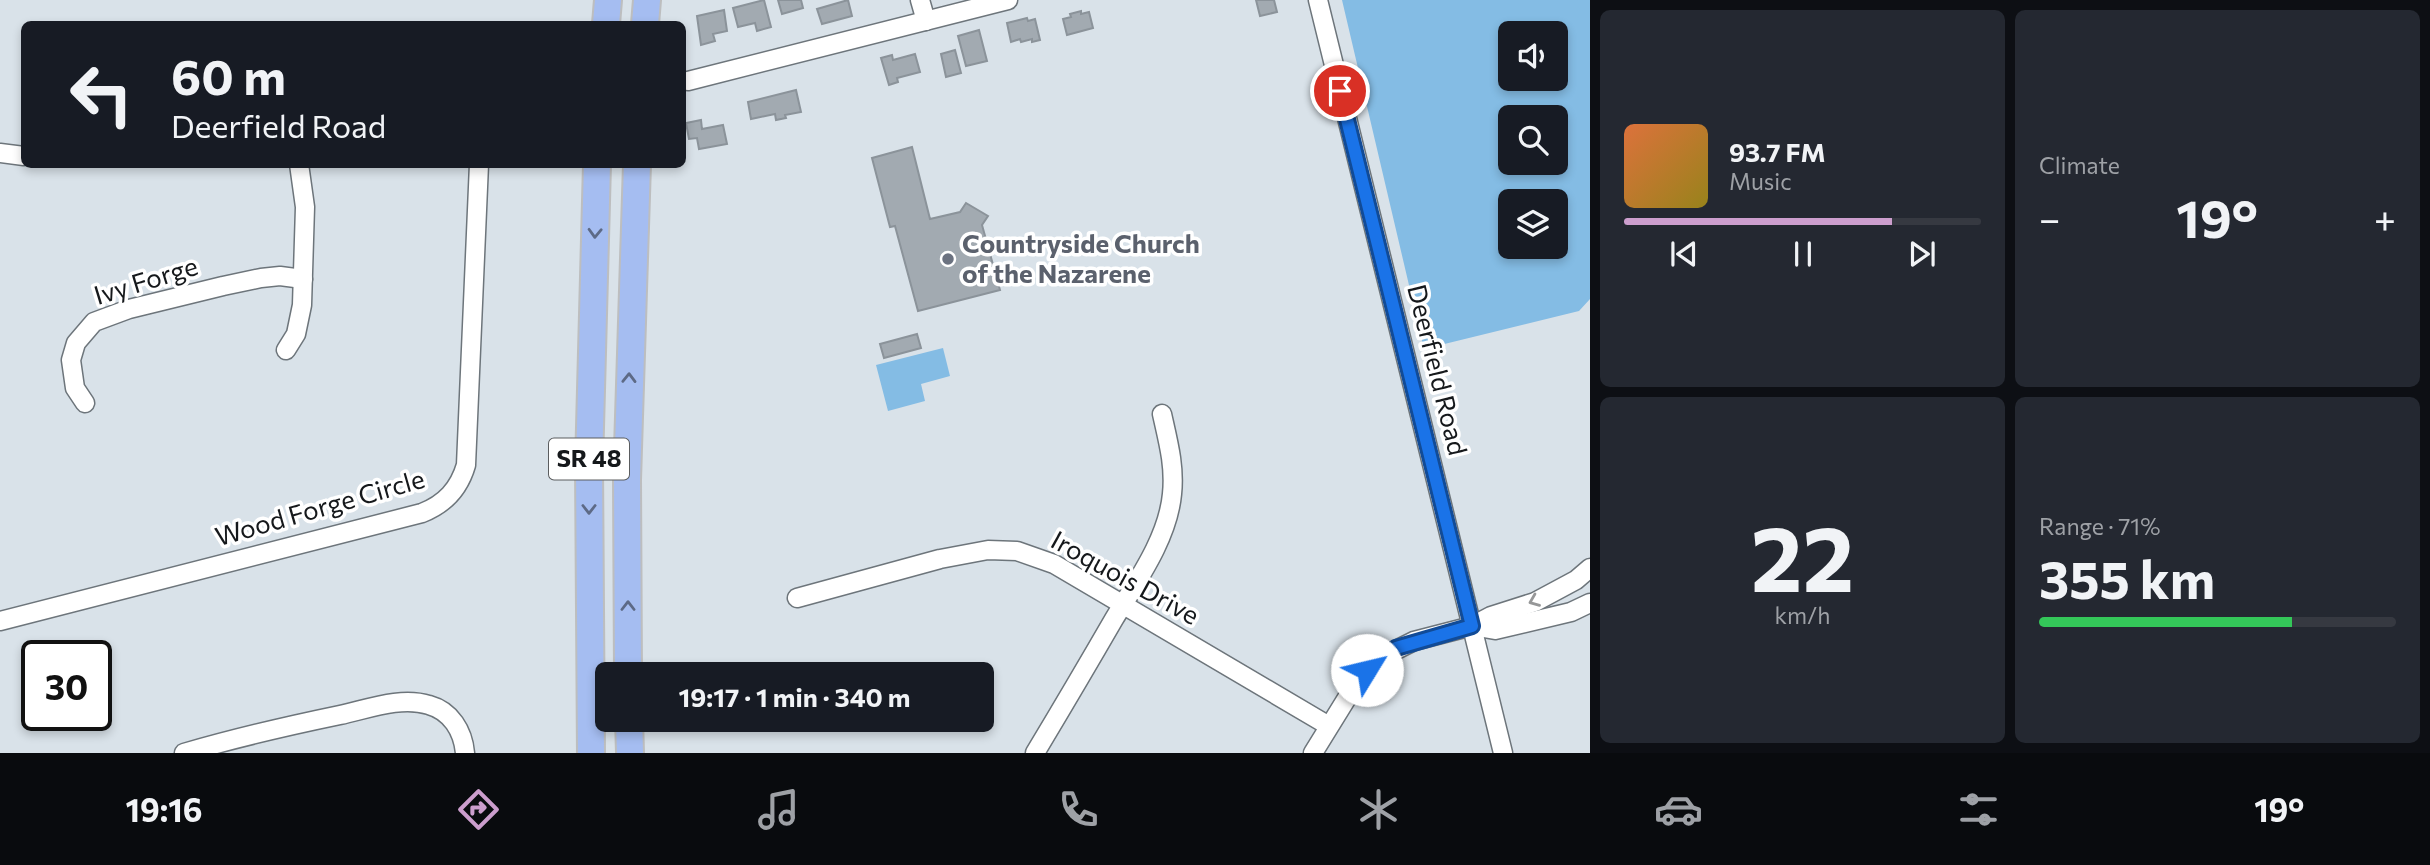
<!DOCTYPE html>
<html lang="en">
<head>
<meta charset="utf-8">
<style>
	:root { --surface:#171b24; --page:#242831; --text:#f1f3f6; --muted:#9ea1a6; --line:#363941; --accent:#cc9ecd }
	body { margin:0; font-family:Commissioner,sans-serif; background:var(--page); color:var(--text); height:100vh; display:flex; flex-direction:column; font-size:26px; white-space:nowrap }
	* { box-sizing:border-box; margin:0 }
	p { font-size:23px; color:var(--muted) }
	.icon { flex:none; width:38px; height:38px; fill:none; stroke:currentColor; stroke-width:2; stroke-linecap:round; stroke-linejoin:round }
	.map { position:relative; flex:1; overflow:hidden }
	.sheet { display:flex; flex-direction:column; gap:10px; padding:10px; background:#0d0f14; width:840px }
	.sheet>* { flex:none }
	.hud { position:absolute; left:21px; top:21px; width:665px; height:147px; border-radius:10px; box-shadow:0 4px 10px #0003; background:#171b24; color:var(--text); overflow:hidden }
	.tools { position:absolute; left:1498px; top:21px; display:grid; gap:14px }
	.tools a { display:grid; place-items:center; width:70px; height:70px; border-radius:10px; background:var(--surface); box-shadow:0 4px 10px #0003; font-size:35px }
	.speed { position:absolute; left:21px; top:640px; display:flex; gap:14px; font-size:35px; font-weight:700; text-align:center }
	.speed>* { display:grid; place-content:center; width:91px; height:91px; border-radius:50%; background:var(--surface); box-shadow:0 4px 10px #0003; line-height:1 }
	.speed .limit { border:4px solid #111; border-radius:10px; background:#fff; color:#111 }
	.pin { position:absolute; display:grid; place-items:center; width:60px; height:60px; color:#fff; margin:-30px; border:4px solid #fff; border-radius:50%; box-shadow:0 2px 7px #0007 }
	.me { position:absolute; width:77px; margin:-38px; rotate:54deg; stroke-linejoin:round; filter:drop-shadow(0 0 5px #0008) }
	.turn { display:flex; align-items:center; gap:24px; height:147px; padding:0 35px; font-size:32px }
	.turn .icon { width:91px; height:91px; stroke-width:2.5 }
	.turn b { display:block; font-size:49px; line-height:60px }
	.big { font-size:52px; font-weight:700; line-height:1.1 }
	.sheet .tile { flex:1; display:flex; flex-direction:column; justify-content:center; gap:10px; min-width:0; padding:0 24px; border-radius:10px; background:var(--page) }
	.sheet .dial { align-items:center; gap:0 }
	.dial b { font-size:91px; line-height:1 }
	.song { display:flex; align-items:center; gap:21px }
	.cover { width:84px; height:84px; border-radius:10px; background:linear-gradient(135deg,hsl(20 70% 55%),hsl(50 70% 35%)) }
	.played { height:7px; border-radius:4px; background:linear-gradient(90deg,var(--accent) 75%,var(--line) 75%) }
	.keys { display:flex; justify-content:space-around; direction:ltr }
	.heat { display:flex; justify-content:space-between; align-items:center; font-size:38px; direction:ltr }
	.charge { height:10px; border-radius:5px; background:linear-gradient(90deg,#34c759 71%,var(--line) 0) }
	.sheet .tiles { flex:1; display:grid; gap:10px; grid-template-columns:repeat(2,1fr) }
	.trip { position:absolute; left:595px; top:662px; width:399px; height:70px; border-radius:10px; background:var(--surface); box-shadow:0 4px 10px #0003; font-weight:700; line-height:70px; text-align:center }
	.tab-bar { display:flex; height:112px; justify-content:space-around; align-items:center; background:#090b0e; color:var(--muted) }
	.tab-bar .icon { width:49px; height:49px }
	.tab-bar .on { color:var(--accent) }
	.tab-bar b { font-size:32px; color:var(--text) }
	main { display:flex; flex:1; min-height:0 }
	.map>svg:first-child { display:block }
	.green { fill:#84bce4; fill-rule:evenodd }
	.building { fill:#a2aab1; stroke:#8b939a; stroke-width:2 }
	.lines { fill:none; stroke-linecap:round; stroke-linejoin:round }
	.minor-casing { stroke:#6d757b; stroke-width:21 }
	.highway-casing { stroke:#bdbebf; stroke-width:30 }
	.minor { stroke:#fff; stroke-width:18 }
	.highway { stroke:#a5bdf1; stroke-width:26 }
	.oneway { stroke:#5d6a86 }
	.oneway2 { stroke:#969798 }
	.route-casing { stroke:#114b97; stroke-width:18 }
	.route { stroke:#1a73e8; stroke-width:12 }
	.worship-dot { fill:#6b7280; stroke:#fff; stroke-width:2.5 }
	.labels { text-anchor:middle; stroke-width:7; stroke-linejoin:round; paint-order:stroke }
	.shield { fill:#fff; stroke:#5b5d5f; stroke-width:2 }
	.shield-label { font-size:24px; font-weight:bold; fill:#15181b }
	.worship-label { font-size:26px; font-weight:bold; fill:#5b616d; stroke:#fff; text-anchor:start }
	.street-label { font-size:26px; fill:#15181b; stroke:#fff }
</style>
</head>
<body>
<main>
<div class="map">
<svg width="1590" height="753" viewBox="0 0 1590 753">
	<rect width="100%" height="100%" fill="#d9e2e9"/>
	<g class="green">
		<path d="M 1342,0 L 1590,0 L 1590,299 L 1579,311 L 1424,349 ZM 1510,33 L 1556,33 L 1556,79 L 1510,79 ZM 1510,117 L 1556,117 L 1556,163 L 1510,163 ZM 1510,201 L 1556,201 L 1556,247 L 1510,247 Z"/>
		<path d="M 943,348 L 950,376 L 921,384 L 925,401 L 888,411 L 876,365 Z"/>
	</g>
	<g class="building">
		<path d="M 764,0 L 771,27 L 757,31 L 755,23 L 738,27 L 733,8 Z"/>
		<path d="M 778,0 L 801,0 L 803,8 L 782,14 Z"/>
		<path d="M 848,0 L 852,16 L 822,24 L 817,9 Z"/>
		<path d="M 1256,0 L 1274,0 L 1277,12 L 1260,16 Z"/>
		<path d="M 724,10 L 727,31 L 713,34 L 715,41 L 701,45 L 697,16 Z"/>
		<path d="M 1081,11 L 1081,14 L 1089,12 L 1093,28 L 1067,35 L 1063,19 L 1071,17 L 1070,14 Z"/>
		<path d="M 1027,18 L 1028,21 L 1035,19 L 1040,40 L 1032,42 L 1032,39 L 1021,42 L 1020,39 L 1011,42 L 1007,23 Z"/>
		<path d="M 979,30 L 987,61 L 966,66 L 958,36 Z"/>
		<path d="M 955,50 L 961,73 L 946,77 L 941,54 Z"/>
		<path d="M 915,54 L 920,72 L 897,78 L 898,82 L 889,85 L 881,58 L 892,55 L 893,60 Z"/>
		<path d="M 796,90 L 801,112 L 785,115 L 786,118 L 776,120 L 775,114 L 751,119 L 748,102 Z"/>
		<path d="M 701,120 L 702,129 L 723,125 L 727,144 L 699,149 L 697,138 L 689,139 L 686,123 Z"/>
		<path d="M 912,147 L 930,219 L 960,212 L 966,203 L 988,216 L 982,225 L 1000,290 L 918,311 L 895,226 L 890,227 L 872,158 Z"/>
		<path d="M 917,334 L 921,348 L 884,358 L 880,344 Z"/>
	</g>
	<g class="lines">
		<defs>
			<g id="minor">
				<path d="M 920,0 L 926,21"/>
				<path d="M 1318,0 L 1503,753"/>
				<path d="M 688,81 L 1008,0"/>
				<path d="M 0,153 L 24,156"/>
				<path d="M 286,350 L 296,334 L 302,305 L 305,207 L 299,164"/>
				<path d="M 85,403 L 75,388 L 71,360 L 76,343 L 94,322 L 129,309 L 223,286 L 261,278 L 280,276 L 303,279"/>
				<path d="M 797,598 L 940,559 L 988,550 L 1017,551 L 1054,564 L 1329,726"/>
				<path d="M 0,621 L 422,513 C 445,504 459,489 466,465 L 479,164"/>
				<path d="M 1472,626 L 1495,630 L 1571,612 L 1590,603"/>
				<path d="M 184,753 C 235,738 287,726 340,715 C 368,709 401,696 429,705 C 451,711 463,731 465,753"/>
				<path d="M 1035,753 C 1062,708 1088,664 1114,619 C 1137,581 1168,538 1172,494 C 1175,466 1168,441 1162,414"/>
				<path d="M 1313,753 L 1355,685 L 1367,670 L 1382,657 L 1414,641 L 1472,626 L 1491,616 L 1535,602 L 1576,580 L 1590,568"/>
			</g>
			<g id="highway">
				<path d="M 606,24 L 608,0"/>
				<path d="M 645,24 L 647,0"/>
				<path d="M 628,674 L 627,480 L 637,164"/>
				<path d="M 629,719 L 630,753"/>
				<path d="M 591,753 L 589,465 L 597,164"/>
			</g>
		</defs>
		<use href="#minor" class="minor-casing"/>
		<use href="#highway" class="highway-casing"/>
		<use href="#minor" class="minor"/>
		<use href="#highway" class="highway"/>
	</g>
	<defs><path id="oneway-chevron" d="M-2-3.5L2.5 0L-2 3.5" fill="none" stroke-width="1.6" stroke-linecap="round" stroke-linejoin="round" transform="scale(1.75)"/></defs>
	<g class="oneway">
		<use href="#oneway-chevron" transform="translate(595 233) rotate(92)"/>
		<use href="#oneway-chevron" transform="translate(629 378) rotate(-89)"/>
		<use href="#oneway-chevron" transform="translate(589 509) rotate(90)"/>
		<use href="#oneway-chevron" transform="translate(628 606) rotate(-90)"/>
	</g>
	<use class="oneway2" href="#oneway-chevron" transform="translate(1534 601) rotate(158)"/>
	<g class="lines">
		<defs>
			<path id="route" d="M 1340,91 L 1472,626 L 1396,648 L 1367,670"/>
		</defs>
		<use href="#route" class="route-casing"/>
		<use href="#route" class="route"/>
	</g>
	<circle class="worship-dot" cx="948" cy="259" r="7"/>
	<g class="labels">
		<rect class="shield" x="549" y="438.5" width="80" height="41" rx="5"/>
		<g class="shield-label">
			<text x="589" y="467">SR 48</text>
		</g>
		<g class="worship-label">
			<text x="962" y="253">Countryside Church<tspan x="962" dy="30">of the Nazarene</tspan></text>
		</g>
		<g class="street-label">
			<text transform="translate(146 281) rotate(-17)" y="9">Ivy Forge</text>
			<text transform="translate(1437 370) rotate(76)" y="9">Deerfield Road</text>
			<text transform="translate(320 508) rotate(-16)" y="9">Wood Forge Circle</text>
			<text transform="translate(1125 578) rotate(29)" y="9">Iroquois Drive</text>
		</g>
	</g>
</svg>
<div class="tools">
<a><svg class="icon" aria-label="sound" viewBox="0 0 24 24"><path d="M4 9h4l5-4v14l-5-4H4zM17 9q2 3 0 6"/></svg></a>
<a><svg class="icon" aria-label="search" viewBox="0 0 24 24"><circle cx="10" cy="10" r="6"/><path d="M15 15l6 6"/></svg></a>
<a><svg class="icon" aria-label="layers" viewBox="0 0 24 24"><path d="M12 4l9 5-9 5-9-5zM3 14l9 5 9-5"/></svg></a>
</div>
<div class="speed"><div class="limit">30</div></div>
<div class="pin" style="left:1340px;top:91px;background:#d93025"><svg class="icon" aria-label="arrive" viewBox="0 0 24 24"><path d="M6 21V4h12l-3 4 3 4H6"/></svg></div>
<svg class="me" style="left:1367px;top:670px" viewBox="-20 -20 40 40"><circle r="19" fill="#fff"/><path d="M0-13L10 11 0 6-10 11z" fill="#1a73e8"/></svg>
<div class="trip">19:17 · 1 min · 340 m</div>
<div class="hud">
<div class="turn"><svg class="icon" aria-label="left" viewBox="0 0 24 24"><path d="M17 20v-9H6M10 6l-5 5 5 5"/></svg><div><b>60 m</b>Deerfield Road</div></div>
</div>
</div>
<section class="sheet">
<div class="tiles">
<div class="tile">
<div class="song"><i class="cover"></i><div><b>93.7 FM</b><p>Music</p></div></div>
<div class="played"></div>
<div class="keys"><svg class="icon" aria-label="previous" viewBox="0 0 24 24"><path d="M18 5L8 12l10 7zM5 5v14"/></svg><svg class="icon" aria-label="pause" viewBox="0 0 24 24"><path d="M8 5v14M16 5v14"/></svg><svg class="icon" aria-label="next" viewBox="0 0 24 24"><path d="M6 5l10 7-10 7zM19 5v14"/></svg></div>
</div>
<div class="tile"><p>Climate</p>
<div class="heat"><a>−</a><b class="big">19°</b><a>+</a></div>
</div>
<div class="tile dial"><b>22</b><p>km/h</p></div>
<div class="tile"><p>Range · 71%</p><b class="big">355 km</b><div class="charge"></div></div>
</div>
</section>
</main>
<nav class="tab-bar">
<b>19:16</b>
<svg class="icon on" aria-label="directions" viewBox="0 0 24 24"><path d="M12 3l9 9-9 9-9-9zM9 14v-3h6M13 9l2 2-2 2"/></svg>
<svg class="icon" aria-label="music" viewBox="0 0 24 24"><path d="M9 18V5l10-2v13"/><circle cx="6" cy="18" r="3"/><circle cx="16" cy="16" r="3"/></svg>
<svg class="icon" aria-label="phone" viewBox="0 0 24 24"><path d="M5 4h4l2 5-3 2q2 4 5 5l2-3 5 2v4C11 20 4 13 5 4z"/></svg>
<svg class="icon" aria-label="climate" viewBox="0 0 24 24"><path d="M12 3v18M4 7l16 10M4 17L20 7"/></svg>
<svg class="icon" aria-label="car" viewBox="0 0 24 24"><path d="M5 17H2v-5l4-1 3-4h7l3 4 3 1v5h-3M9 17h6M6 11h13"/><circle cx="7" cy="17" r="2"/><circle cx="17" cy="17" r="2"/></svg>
<svg class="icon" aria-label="filters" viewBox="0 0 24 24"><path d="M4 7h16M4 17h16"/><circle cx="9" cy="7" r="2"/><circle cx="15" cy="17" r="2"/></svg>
<b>19°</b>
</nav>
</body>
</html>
